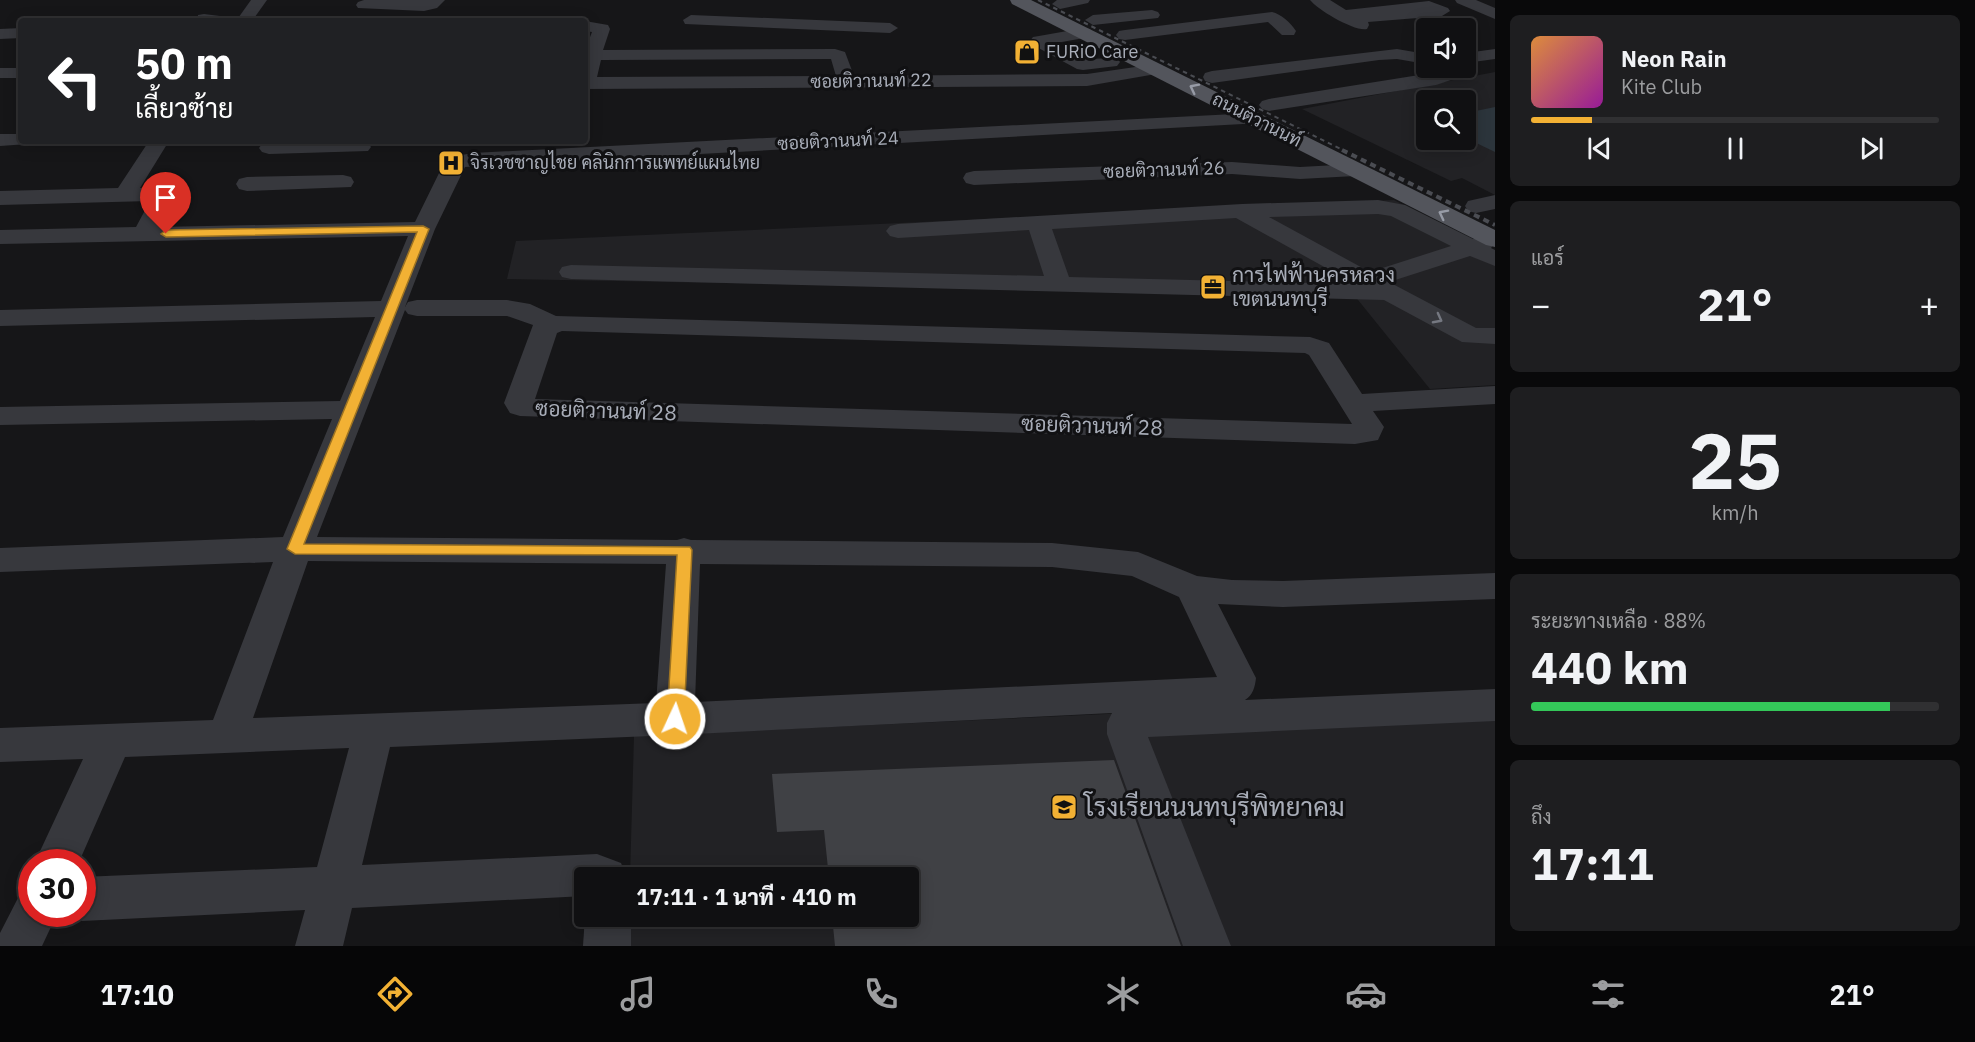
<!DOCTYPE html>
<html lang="th">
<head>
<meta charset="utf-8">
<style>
	:root { --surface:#101012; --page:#1e1e20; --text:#f1f3f6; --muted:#9c9d9f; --line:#303032; --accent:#f2b134 }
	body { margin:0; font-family:"IBM Plex Sans",Sarabun,sans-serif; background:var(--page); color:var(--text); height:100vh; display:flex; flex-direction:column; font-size:22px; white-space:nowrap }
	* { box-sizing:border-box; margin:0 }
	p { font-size:20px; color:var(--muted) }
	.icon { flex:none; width:33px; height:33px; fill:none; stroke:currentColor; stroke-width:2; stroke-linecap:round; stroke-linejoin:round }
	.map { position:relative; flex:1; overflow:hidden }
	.drawer { display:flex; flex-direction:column; gap:15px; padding:15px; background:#09090a; width:480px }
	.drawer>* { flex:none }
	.hud { position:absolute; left:18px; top:18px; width:570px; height:126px; border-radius:6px; box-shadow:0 3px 15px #0003,0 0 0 2px var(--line); background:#202124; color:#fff; overflow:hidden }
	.tools { position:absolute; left:1416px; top:18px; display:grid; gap:12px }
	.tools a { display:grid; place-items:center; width:60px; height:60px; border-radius:6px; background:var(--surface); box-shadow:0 3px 15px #0003,0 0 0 2px var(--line); font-size:30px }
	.speed { position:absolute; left:18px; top:849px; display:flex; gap:12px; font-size:30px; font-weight:700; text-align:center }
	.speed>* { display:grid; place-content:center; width:78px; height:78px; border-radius:50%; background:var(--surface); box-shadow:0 3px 15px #0003,0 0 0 2px var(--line); line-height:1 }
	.speed .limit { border:9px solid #d22; background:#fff; color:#111 }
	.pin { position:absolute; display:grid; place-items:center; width:51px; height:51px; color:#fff; margin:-62px -26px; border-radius:50% 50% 50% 0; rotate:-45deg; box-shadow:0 0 6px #0007 }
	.pin .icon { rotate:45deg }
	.me { position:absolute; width:66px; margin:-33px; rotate:3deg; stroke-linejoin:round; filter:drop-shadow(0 0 4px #0008) }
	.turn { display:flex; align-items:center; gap:21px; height:126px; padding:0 18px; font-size:27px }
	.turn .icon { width:78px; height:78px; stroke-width:2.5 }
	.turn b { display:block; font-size:42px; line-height:51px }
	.big { font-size:45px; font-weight:800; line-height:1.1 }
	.drawer .widget { flex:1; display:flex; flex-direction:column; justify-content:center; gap:9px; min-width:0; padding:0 21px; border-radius:9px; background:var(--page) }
	.drawer .dial { align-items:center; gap:0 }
	.dial b { font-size:78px; line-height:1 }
	.song { display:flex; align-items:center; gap:18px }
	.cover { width:72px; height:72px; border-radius:9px; background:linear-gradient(135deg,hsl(30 70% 55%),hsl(300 70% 35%)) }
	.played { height:6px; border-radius:3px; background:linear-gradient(90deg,var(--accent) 15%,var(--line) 15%) }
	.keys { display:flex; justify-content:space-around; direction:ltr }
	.heat { display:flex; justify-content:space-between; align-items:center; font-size:33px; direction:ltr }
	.charge { height:9px; border-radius:4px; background:linear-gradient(90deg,#34c759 88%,var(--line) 0) }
	.trip { position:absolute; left:574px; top:867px; width:345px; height:60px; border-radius:6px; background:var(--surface); box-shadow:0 3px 15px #0003,0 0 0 2px var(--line); font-weight:800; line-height:60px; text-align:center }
	.tab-bar { display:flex; height:96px; justify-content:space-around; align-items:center; background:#060607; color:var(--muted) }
	.tab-bar .icon { width:42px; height:42px }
	.tab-bar .active { color:var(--accent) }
	.tab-bar b { font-size:27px; color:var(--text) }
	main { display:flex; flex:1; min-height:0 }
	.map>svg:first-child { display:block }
	.built { fill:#222225; fill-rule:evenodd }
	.water { fill:#2c353c }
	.building { fill:#404145 }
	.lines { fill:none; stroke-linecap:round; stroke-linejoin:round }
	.minor { fill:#37383d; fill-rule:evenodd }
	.major { fill:#53555c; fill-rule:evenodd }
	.rail-far1 { stroke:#4a4c52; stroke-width:2; stroke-dasharray:4.5 4; stroke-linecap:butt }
	.rail { stroke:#4a4c52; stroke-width:4; stroke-dasharray:6 4.5; stroke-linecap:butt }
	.oneway { stroke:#979ba6 }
	.oneway2 { stroke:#757881 }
	.route { fill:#f2b134; stroke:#9d7322; stroke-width:1.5 }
	.labels { text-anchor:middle; stroke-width:6; stroke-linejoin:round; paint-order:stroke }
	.far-poi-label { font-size:18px; fill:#a8adb8; stroke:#111113; text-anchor:start }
	.far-street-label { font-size:18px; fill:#a8adb8; stroke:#111113 }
	.poi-label { font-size:21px; fill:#a8adb8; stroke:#111113; text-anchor:start }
	.street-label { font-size:21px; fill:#a8adb8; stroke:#111113 }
	.near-poi-label { font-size:26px; fill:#a8adb8; stroke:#111113; text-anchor:start }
</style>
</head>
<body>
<main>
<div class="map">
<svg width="1495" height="946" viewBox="0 0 1495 946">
	<rect width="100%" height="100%" fill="#161618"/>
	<g class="built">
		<path d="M 1495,72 L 1495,195 L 1462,178 L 1451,181 L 1302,109 ZM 1426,100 L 1466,100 L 1466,140 L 1426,140 Z"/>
		<path d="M 1394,200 L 1495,252 L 1495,385 L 1430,389 L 1354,295 L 507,279 L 516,241 Z"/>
		<path d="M 1495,696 L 1495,946 L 629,946 L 629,917 L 909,916 L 909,878 L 630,877 L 634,736 Z"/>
	</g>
	<path class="water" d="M 1495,107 L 1495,152 L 1466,138 L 1466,113 Z"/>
	<path class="building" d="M 1114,760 L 1181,946 L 835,946 L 832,916 L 909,916 L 909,878 L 829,878 L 824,830 L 777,832 L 772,774 Z"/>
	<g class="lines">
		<g class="minor">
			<path d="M 251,0 L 267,0 L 252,21 L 236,21 Z"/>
			<path d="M 364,0 L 445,0 L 437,8 L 424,11 L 358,8 L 356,5 L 358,2 Z"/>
			<path d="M 1057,0 L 1090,0 L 1088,3 L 1060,9 L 1052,4 Z"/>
			<path d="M 1310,0 L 1330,0 L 1346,10 L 1429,1 L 1448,8 L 1450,11 L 1442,16 L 1368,22 L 1369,25 L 1367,29 C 1355,32 1318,10 1310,0 Z"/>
			<path d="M 1455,0 L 1476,0 L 1495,8 L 1495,19 L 1457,3 Z"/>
			<path d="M 1152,10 L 1158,12 L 1160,15 L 1158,18 L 1093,25 L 1085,20 L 1093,15 Z"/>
			<path d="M 1272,12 C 1281,14 1291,23 1296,31 L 1294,35 L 1282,35 L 1268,22 L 1125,40 L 1119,39 L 1116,35 L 1119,31 L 1125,30 Z"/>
			<path d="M 204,14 L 228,17 L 230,21 L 197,21 L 198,15 Z"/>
			<path d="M 691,15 L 890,23 L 898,28 L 890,33 L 685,24 L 683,20 Z"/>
			<path d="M 585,21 L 608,25 L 610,29 L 603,50 L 835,49 L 845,52 L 854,76 L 1087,74 L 1156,64 L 1162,65 L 1165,69 L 1162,73 L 1156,74 L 1087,86 L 585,89 L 585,50 L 592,32 L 585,31 ZM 831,59 L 836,76 L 597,77 L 601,60 Z"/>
			<path d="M 21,28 L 21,38 L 0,39 L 0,29 Z"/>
			<path d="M 1084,28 L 1090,29 L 1092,33 L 1090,37 L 1056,43 L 1086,59 L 1117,58 L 1120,62 L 1117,66 L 1083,70 L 1077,69 L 1033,45 L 1030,41 L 1033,37 L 1039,36 Z"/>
			<path d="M 1397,49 L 1426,54 L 1426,64 L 1397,59 L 1379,60 L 1212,83 L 1205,81 L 1203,77 L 1205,73 L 1212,71 Z"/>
			<path d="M 1495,49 L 1495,59 L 1466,63 L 1466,53 Z"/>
			<rect x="0" y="68" width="21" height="10"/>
			<path d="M 1435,68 L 1455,68 L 1457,75 L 1454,79 L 1436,85 L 1269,111 L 1262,109 L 1259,105 L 1262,101 L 1269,99 L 1438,72 Z"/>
			<path d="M 1254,113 L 1261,115 L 1264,119 L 1261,123 L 465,167 L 435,229 L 405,307 L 408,302 L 417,300 L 507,300 L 530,304 L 556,316 L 1310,337 L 1329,343 L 1362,394 L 1495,386 L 1495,404 L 1373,411 L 1384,427 L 1378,440 L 1355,444 L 520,416 L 510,413 L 504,403 L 533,325 L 507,316 L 417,316 L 408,314 L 405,310 L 317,537 L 677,540 L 684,538 L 691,540 L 1052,543 L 1138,552 L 1197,576 L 1232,580 L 1283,581 L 1495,573 L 1495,599 L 1283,607 L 1218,604 L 1256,678 C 1255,687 1253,695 1245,700 L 1495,689 L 1495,721 L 1148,737 L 1231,946 L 1183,946 L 1107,734 L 1107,723 L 1112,713 L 675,735 L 390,747 L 362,865 L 597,854 L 621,863 L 627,878 L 585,878 L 585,896 L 352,908 L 343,946 L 295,946 L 305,910 L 82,921 L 66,914 L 82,914 L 82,877 L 317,867 L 349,748 L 125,757 L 79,862 L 35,862 L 83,759 L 0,762 L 0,728 L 213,720 L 273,562 L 0,572 L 0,548 L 283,537 L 332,419 L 0,425 L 0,407 L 340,401 L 375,317 L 0,326 L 0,310 L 381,301 L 408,236 L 0,244 L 0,230 L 136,227 L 150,201 L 0,205 L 0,191 L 118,188 L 149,141 L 169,141 L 140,188 L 153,187 L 171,191 L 174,196 L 159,227 L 415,222 L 444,163 L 450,157 L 473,153 ZM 562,331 L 1305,353 L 1309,355 L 1352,424 L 535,399 L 557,333 ZM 308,561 L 666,564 L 656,703 L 253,718 ZM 700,564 L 1052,567 L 1132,576 L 1179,597 L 1217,677 L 695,702 Z"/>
			<path d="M 0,134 L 21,134 L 21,141 L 31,141 L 28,144 L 0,146 Z"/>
			<path d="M 362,141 L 368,143 L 371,147 L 368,151 L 269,154 L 262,152 L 259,148 L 262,144 L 269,142 Z"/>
			<path d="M 1232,162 L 1300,167 L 1355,164 L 1363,165 L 1366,170 L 1363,175 L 1355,176 L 1300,179 L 1232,174 L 974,185 L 966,183 L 963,178 L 966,173 L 974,171 Z"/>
			<path d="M 343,175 L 351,177 L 354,182 L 351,187 L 247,191 L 239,189 L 236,184 L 239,179 L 247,177 Z"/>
			<path d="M 1495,195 L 1495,209 L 1476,213 L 1468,211 L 1465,206 L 1468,201 Z"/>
			<path d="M 1378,200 L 1405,205 L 1473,239 L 1482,237 L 1490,239 L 1494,244 L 1491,248 L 1495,250 L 1495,266 L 1470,256 L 1389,282 L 1476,328 L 1495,328 L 1495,344 L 1462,342 L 1384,300 L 571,279 L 562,277 L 559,272 L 562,267 L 571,265 L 1044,276 L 1029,230 L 898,238 L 890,236 L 886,231 L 890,226 L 898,224 L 1242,204 ZM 1378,214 L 1391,216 L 1451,246 L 1370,272 L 1269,217 ZM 1236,218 L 1355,284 L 1069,277 L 1052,229 Z"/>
			<path d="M 32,893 L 32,914 L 57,914 L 42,946 L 0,946 L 0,933 L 18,898 Z"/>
			<path d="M 585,916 L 631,916 L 631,946 L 583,946 Z"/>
		</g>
		<path class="major" d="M 1010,0 L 1031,0 L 1495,230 L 1495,247 L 1486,245 L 1012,4 Z"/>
		<path class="rail-far1" d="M 1038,0 L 1345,151"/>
		<path class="rail" d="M 1342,150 L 1495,225"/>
	</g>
	<defs><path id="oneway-chevron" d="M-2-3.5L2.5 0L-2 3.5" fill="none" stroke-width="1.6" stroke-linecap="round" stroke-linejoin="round" transform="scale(1.5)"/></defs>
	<g class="oneway">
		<use href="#oneway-chevron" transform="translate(1194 88) rotate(-153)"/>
		<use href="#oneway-chevron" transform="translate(1443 214) rotate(-153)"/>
	</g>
	<use class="oneway2" href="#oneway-chevron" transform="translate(1438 319) rotate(28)"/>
	<path class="route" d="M 423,226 L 429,229 L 304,544 L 690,547 L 692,550 L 684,719 L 681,724 L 675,726 L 669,724 L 667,719 L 677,555 L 295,554 L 287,549 L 417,232 L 166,237 L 161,234 L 166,230 Z"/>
	<defs>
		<symbol id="shop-square" viewBox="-11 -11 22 22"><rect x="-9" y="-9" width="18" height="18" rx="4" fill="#f2b134" stroke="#111113"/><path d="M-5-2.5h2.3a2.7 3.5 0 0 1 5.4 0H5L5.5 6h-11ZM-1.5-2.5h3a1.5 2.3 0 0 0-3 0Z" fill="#111"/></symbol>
		<symbol id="hospital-square" viewBox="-11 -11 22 22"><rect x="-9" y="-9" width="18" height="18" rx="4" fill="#f2b134" stroke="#111113"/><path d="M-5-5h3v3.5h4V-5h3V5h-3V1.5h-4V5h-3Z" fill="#111"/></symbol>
		<symbol id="office-square" viewBox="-11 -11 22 22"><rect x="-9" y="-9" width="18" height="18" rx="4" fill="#f2b134" stroke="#111113"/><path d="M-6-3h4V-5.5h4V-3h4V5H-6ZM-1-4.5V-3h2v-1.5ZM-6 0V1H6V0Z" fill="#111"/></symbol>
		<symbol id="school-square" viewBox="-11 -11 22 22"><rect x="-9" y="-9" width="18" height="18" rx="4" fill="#f2b134" stroke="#111113"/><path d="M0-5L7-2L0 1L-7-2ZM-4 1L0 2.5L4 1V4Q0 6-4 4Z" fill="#111"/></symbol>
	</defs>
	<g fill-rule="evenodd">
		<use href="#shop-square" x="1012" y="37" width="30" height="30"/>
		<use href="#hospital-square" x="436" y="148" width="30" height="30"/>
		<use href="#office-square" x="1198" y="272" width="30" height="30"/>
		<use href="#school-square" x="1049" y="792" width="30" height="30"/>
	</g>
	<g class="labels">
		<g class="far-poi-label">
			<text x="1046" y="58">FURiO Care</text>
			<text x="470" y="169">จิรเวชชาญไชย คลินิกการแพทย์แผนไทย</text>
		</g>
		<g class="far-street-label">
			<text transform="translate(871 81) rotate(-1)" y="6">ซอยติวานนท์ 22</text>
			<text transform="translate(1257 120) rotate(27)" y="6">ถนนติวานนท์</text>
			<text transform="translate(838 141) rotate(-3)" y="6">ซอยติวานนท์ 24</text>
			<text transform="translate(1164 170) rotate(-2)" y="6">ซอยติวานนท์ 26</text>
		</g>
		<g class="poi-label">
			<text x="1232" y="282">การไฟฟ้านครหลวง<tspan x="1232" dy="24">เขตนนทบุรี</tspan></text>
		</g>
		<g class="street-label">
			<text transform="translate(606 411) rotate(2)" y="7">ซอยติวานนท์ 28</text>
			<text transform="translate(1092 426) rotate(2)" y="7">ซอยติวานนท์ 28</text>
		</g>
		<g class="near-poi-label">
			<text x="1084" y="816">โรงเรียนนนทบุรีพิทยาคม</text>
		</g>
	</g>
</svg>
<div class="tools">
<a><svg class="icon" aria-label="sound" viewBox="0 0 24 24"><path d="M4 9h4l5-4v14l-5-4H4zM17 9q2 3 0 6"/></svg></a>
<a><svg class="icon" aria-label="search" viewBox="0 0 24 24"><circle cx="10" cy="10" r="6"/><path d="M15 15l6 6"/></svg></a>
</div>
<div class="speed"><div class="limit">30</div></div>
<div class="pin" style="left:166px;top:234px;background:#d93025"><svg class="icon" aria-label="arrive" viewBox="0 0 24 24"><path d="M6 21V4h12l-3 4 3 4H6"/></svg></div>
<svg class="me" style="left:675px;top:719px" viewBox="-20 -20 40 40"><circle r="17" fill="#f2b134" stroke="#fff" stroke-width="3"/><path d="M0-11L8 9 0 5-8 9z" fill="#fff"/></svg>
<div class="trip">17:11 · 1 นาที · 410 m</div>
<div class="hud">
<div class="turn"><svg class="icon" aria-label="left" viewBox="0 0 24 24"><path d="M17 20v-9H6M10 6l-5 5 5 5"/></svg><div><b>50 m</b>เลี้ยวซ้าย</div></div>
</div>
</div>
<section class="drawer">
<div class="widget">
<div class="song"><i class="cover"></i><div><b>Neon Rain</b><p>Kite Club</p></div></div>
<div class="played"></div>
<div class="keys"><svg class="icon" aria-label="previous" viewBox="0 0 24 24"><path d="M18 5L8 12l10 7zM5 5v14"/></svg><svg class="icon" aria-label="pause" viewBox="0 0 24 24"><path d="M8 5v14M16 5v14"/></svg><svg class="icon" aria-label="next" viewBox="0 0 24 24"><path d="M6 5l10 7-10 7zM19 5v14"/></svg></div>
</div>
<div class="widget"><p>แอร์</p>
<div class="heat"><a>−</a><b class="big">21°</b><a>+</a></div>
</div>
<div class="widget dial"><b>25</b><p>km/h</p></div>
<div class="widget"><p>ระยะทางเหลือ · 88%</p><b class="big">440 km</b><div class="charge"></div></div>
<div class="widget"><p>ถึง</p><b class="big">17:11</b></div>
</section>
</main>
<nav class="tab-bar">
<b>17:10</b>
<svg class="icon active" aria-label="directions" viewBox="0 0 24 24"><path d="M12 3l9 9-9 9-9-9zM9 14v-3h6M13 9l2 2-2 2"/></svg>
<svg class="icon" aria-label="music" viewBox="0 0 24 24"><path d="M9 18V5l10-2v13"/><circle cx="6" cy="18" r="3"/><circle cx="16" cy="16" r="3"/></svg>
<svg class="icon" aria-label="phone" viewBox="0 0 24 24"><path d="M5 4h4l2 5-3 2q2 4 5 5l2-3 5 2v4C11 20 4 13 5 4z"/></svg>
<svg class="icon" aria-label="climate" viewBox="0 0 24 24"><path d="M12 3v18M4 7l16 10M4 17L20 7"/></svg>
<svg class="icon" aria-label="car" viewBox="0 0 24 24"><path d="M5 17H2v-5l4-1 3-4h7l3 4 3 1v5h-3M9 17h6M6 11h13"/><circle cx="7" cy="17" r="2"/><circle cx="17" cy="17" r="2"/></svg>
<svg class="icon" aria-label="filters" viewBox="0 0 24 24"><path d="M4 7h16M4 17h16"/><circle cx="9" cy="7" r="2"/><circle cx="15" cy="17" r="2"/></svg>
<b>21°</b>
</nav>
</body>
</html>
